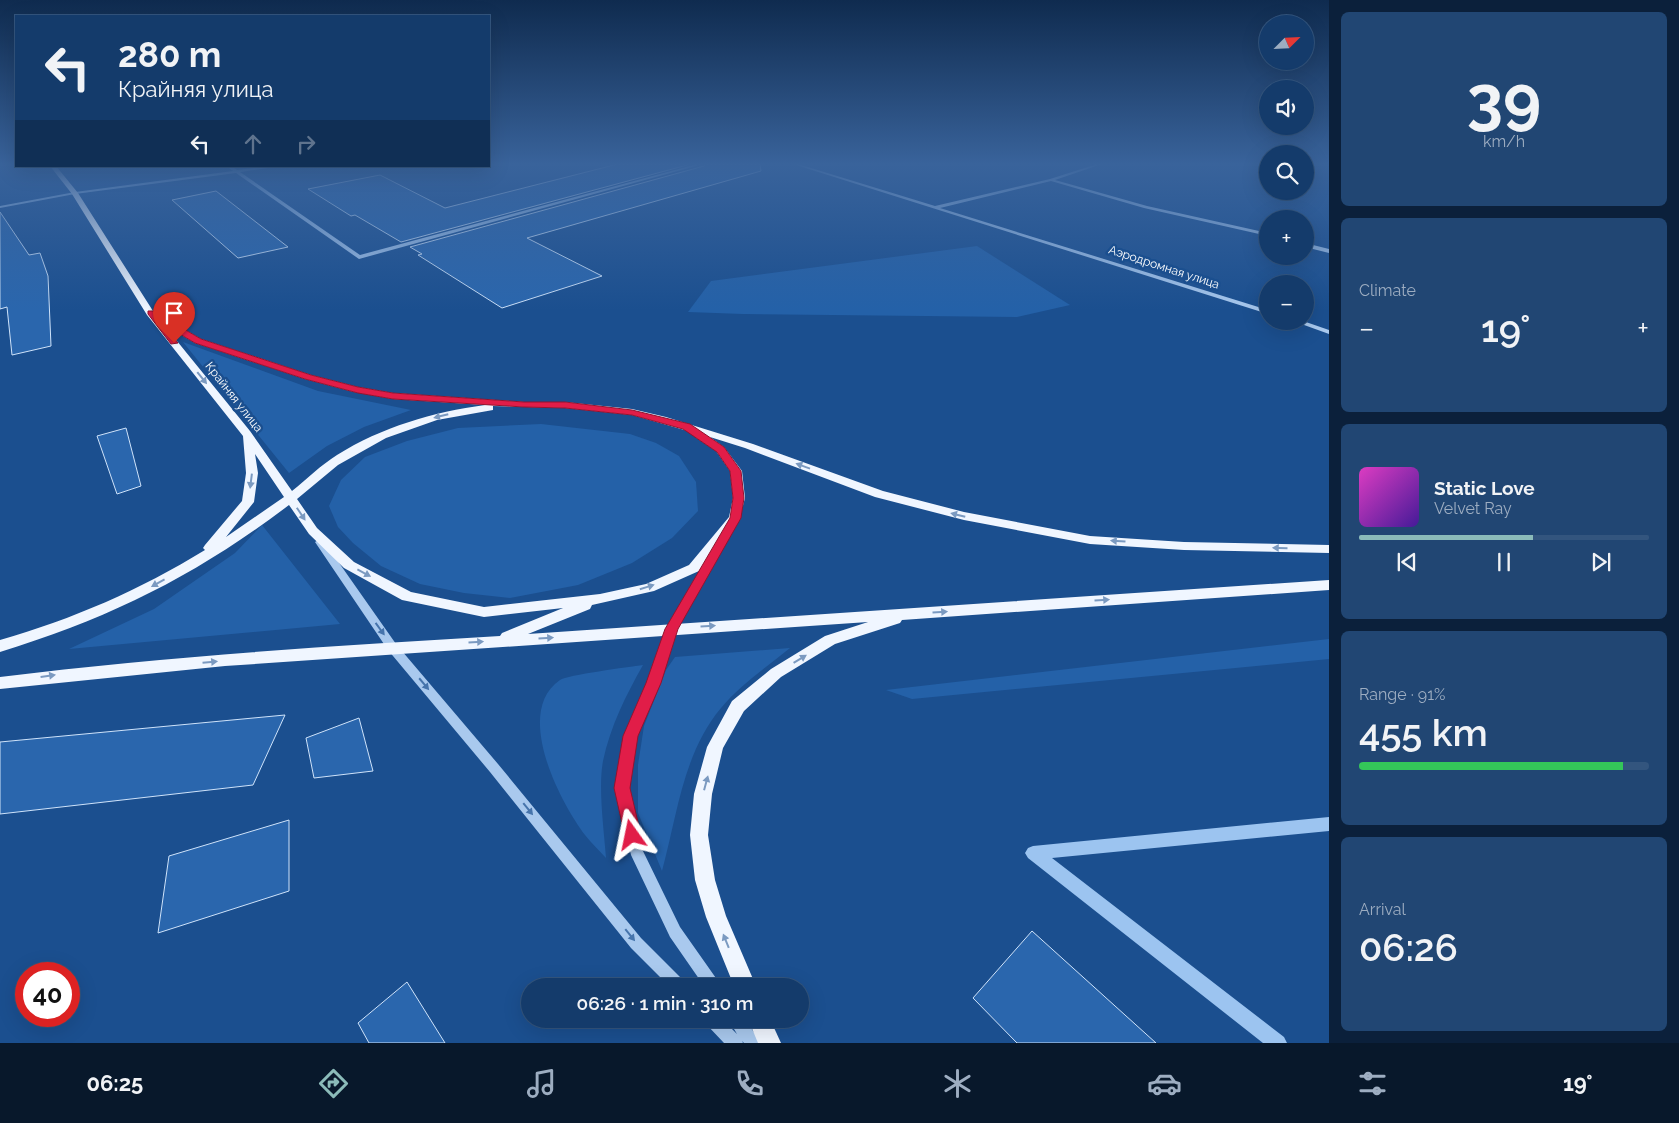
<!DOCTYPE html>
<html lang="en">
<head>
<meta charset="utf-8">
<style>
	:root { --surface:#143b6b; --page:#214673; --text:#f1f3f6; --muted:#9dadc1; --line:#33557e; --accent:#8bbbb9 }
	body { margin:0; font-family:Raleway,sans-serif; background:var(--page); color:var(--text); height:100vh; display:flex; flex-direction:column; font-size:19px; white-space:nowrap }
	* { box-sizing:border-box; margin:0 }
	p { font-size:16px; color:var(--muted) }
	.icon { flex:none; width:28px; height:28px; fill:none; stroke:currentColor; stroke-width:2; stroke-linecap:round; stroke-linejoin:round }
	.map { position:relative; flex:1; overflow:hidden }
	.details { display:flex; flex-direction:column; gap:12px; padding:12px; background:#0b203b; width:350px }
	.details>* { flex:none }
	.banner { position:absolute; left:15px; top:15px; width:475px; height:152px; border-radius:0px; box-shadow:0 5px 20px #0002,0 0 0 1px var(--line); background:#143b6b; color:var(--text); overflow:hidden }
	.needle { width:32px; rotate:66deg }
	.controls { position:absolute; left:1259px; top:15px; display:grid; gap:10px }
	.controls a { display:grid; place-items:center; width:55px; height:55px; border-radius:50%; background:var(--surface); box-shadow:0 5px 20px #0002,0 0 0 1px var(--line); font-size:25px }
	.speed { position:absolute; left:15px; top:962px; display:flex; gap:10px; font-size:25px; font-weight:700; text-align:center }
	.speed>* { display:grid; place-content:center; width:65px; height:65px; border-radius:50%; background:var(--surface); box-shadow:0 5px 20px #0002,0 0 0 1px var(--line); line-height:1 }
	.speed .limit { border:8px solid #d22; background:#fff; color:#111 }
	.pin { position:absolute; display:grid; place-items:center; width:42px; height:42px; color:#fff; margin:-51px -21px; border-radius:50% 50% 50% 0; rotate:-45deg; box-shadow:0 0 5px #0007 }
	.pin .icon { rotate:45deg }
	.me { position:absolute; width:55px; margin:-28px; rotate:348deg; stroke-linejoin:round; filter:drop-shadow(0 0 4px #0008) }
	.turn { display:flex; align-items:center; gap:18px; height:105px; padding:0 20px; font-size:22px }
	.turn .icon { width:65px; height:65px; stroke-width:2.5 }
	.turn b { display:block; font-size:35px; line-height:42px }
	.lanes { display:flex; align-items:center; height:48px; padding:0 20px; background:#0003; justify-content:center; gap:25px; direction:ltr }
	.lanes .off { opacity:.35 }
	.big { font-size:38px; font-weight:600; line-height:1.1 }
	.details .widget { flex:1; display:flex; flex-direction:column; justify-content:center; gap:8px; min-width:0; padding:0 18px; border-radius:8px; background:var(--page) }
	.details .dial { align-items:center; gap:0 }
	.dial b { font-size:65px; line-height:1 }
	.song { display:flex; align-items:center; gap:15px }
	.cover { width:60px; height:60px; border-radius:8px; background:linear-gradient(135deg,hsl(310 70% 55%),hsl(260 70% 35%)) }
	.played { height:5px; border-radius:2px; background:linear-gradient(90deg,var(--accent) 60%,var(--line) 60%) }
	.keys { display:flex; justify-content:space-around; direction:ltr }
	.heat { display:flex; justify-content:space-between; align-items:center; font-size:28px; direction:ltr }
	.charge { height:8px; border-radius:4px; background:linear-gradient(90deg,#34c759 91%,var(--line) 0) }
	.trip { position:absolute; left:521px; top:978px; width:288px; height:50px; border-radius:25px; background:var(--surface); box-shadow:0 5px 20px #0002,0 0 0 1px var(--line); font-weight:600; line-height:50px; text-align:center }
	.menu { display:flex; height:80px; justify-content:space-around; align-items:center; background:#08182b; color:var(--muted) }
	.menu .icon { width:35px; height:35px }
	.menu .selected { color:var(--accent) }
	.menu b { font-size:22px; color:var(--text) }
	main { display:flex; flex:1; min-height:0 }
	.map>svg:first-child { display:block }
	.green { fill:#2461a8 }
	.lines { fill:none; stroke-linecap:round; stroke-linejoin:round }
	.stream { fill:#9cc4f0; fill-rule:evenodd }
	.building { fill:#2a66ad; stroke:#cfe3fa }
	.minor { fill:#a9c9ee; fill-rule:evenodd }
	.major { fill:#f0f6ff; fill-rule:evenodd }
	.oneway { fill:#7b9ac1 }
	.oneway2 { fill:#4674ac }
	.route { fill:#e11d48; stroke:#92132f }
	.labels { text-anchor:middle; stroke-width:5; stroke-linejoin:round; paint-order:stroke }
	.far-street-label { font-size:12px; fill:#fff; stroke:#1b4f8f }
</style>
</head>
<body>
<main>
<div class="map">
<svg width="1329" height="1043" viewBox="0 0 1329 1043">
	<rect width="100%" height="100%" fill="#1b4f8f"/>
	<g class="green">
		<path d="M 977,246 L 1070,305 L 1017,317 L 743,314 L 688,312 L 711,281 Z"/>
		<path d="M 183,342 L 318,391 L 411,410 L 364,427 L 327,446 L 289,473 Z"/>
		<path d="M 541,424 L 630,434 L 656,443 L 679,456 L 696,482 L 698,511 L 672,538 L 632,563 L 578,585 L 510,598 L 464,593 L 420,584 L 381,566 L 353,543 L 338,527 L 329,506 L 341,480 L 365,457 L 407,441 L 458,428 Z"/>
		<path d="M 262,525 L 340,624 L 69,649 L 154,609 L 235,553 Z"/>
		<path d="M 1329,639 L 1329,659 L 912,699 L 886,690 Z"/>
		<path d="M 790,648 C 767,667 741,684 721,708 C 683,753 677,816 662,871 L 638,813 L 638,765 L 644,726 L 666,670 L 675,657 Z"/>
		<path d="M 643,665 C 626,695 610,727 603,761 C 598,788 604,830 606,858 C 599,850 591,843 585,835 C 560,802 513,712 560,680 C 567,675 629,667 643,665 Z"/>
	</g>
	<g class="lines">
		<path class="stream" d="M 1329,817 L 1329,831 L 1052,858 L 1284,1037 L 1287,1043 L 1263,1043 L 1028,858 L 1025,853 L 1028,848 L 1033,846 Z"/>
	</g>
	<g class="building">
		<path d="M 618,164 L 691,164 L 401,242 L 355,215 L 351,216 L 308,189 L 380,175 L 445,208 Z"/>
		<path d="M 705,164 L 760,164 L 761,171 L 527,238 L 602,276 L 502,308 L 418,255 L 422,254 L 410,247 L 704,166 Z"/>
		<path d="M 216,191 L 288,247 L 238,258 L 172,200 Z"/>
		<path d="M 0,212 L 29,255 L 40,253 L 48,276 L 51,346 L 12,355 L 7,307 L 0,309 Z"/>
		<path d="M 126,428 L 141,486 L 117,494 L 97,436 Z"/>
		<path d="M 285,715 L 253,785 L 0,814 L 0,742 Z"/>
		<path d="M 359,718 L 373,771 L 314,778 L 306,738 Z"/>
		<path d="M 289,820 L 289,891 L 158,933 L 169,856 Z"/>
		<path d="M 1032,931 L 1156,1043 L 1017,1043 L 973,998 Z"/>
		<path d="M 407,982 L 445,1043 L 369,1043 L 358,1023 Z"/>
	</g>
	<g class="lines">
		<g class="minor">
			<path d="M 697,164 L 703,164 L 359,259 L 236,173 L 75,194 L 0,208 L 0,206 L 75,192 L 233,171 L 226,166 L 231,166 L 237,170 L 269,166 L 282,166 L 240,172 L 360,255 Z"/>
			<path d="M 793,164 L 798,164 L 935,206 L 1050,179 L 1097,164 L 1102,164 L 1055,180 L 1147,206 L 1268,233 L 1268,236 L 1144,208 L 1051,181 L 940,208 L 1268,310 L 1268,314 Z"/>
			<path d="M 1305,243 L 1329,249 L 1329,253 L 1305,247 Z"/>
			<path d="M 1293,321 L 1303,321 L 1329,330 L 1329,334 Z"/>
			<path d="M 725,533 L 729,536 L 677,629 L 659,683 L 636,736 L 628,788 L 642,849 L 680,927 L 718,981 L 721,986 L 704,986 L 670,937 L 631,855 L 616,788 L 624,736 L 649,683 L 667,629 L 721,536 Z"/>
			<path d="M 320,539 L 323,540 L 396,644 L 498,764 L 641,938 L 684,981 L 686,986 L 669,986 L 631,948 L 490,772 L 388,650 L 315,542 Z"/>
			<path d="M 703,1019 L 722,1019 L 737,1034 L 728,1019 L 745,1019 L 761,1043 L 744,1043 L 742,1041 L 743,1043 L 724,1043 L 706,1024 Z"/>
		</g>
		<g class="major">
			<path d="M 50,166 L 56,166 L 78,193 L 153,311 L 201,339 L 311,375 L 358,387 L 393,393 L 524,402 L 565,402 L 632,409 L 666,417 L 753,444 L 883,491 L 964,512 L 1090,536 L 1184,542 L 1329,545 L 1329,553 L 1184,550 L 1090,544 L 964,520 L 875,497 L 745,448 L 710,437 L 724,447 L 742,471 L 745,498 L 739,521 L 699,571 L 654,591 L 592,605 L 590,609 L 528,634 L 1329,580 L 1329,590 L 902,620 L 900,623 L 835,644 L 781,677 L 744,711 L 723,748 L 712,794 L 708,835 L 715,880 L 726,916 L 756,986 L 734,986 L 706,917 L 695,880 L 690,835 L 694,794 L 707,747 L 732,701 L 771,669 L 825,636 L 868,622 L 225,666 L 0,689 L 0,677 C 166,656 333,646 500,636 L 502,633 L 563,608 L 484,617 L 402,600 L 344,568 L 309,534 L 289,505 C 197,575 111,618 0,652 L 0,640 C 73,619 140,590 205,550 L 203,548 L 205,545 L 242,501 L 246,473 L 243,436 L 147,315 L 72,194 ZM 164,325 L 195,343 L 305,379 L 354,392 L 393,399 L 485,405 C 433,412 382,427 337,455 C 321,465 307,479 292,491 L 250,431 ZM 493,406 L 565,408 L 632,415 L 695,433 L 694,435 L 695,437 L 716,451 L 730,471 L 733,498 L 729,517 L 689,565 L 646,584 L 600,594 L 484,607 L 411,592 L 354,562 L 317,528 L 297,499 L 338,465 L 386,438 L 437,420 L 493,410 ZM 255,454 L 284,497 L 226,537 L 254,502 L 258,473 Z"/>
			<path d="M 748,1019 L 770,1019 L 781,1043 L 758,1043 Z"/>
		</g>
	</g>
	<defs><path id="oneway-solid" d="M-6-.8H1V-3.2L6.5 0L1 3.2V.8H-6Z" transform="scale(1.25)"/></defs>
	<g class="oneway">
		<use href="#oneway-solid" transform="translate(202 378) rotate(51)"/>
		<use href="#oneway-solid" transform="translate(441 416) rotate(166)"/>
		<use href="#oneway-solid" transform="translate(803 466) rotate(-160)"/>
		<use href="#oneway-solid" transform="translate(251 481) rotate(97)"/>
		<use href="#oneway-solid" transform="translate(301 514) rotate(56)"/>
		<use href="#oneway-solid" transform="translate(958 515) rotate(-166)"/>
		<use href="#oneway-solid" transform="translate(1118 541) rotate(-176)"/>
		<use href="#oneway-solid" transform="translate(1280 548) rotate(-179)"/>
		<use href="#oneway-solid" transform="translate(364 573) rotate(28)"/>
		<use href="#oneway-solid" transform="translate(158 583) rotate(151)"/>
		<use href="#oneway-solid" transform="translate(647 587) rotate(-17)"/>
		<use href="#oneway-solid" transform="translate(1102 600) rotate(-4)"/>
		<use href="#oneway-solid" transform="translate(940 612) rotate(-4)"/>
		<use href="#oneway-solid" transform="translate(708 626) rotate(-4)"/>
		<use href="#oneway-solid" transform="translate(546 638) rotate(-3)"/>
		<use href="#oneway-solid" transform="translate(476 642) rotate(-3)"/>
		<use href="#oneway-solid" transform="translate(800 659) rotate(-31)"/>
		<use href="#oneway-solid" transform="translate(210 662) rotate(-5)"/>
		<use href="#oneway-solid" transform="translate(48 676) rotate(-8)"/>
		<use href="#oneway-solid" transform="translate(706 783) rotate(-75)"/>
		<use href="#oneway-solid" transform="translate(726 941) rotate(-112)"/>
	</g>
	<g class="oneway2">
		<use href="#oneway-solid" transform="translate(380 629) rotate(54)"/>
		<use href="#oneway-solid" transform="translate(424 684) rotate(50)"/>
		<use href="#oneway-solid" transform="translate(528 809) rotate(51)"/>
		<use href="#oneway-solid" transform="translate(630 935) rotate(51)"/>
	</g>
	<linearGradient id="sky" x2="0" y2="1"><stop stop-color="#0f2b4f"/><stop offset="0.53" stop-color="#39639b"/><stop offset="1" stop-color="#39639b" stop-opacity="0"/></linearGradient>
	<rect width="1329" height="310" fill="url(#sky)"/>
	<path class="route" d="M 148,311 L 153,311 L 201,339 L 311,375 L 358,387 L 393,393 L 524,402 L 565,402 L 632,410 L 690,424 L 724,447 L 741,471 L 744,498 L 741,518 L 678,629 L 661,683 L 638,736 L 630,788 L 641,835 L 638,841 L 632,843 L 626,841 L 614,788 L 623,736 L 646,683 L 665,629 L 730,518 L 733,498 L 730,471 L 717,452 L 683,429 L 632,415 L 565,408 L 524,407 L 393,399 L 358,393 L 305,379 L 195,343 L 163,324 L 178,343 L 171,344 L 148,314 Z"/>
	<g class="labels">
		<g class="far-street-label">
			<text transform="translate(1164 267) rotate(18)" y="4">Аэродромная улица</text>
			<text transform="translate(234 397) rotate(52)" y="4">Крайняя улица</text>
		</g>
	</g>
</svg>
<div class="controls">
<a><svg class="needle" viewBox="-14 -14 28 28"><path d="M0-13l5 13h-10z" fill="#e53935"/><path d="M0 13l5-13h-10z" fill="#9dadc1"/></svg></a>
<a><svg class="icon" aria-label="sound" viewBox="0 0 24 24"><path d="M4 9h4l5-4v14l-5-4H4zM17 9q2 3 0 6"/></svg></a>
<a><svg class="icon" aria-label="search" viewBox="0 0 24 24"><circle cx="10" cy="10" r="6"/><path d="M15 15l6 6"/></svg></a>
<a>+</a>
<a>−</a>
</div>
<div class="speed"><div class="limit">40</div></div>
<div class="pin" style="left:174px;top:343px;background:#d93025"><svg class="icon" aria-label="arrive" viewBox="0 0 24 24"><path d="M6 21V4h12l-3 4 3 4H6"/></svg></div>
<svg class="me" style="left:632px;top:835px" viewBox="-20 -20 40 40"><path d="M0-17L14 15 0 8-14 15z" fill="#e11d48" stroke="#fff" stroke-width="4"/></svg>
<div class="trip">06:26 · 1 min · 310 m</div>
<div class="banner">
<div class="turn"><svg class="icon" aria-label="left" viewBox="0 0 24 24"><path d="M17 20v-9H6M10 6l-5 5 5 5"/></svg><div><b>280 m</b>Крайняя улица</div></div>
<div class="lanes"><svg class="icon" aria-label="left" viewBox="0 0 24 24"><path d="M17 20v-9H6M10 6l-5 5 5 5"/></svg><svg class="icon off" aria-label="ahead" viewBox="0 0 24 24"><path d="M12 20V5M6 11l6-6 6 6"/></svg><svg class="icon off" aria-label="right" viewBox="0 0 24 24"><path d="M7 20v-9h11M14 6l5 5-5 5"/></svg></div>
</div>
</div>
<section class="details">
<div class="widget dial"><b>39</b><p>km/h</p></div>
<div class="widget"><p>Climate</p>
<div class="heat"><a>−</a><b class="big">19°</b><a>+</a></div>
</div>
<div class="widget">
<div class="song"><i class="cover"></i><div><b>Static Love</b><p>Velvet Ray</p></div></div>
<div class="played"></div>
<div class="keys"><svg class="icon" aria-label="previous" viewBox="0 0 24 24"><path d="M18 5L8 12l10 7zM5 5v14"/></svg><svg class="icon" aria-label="pause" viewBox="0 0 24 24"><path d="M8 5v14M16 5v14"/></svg><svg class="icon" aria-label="next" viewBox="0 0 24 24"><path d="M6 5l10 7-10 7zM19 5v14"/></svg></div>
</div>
<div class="widget"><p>Range · 91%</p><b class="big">455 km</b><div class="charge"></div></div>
<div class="widget"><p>Arrival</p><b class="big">06:26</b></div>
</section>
</main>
<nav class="menu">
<b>06:25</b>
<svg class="icon selected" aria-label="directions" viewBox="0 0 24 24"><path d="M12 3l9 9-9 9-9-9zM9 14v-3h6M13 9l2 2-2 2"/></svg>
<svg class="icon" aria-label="music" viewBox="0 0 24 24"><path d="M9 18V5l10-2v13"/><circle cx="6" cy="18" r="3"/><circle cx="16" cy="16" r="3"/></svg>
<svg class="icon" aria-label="phone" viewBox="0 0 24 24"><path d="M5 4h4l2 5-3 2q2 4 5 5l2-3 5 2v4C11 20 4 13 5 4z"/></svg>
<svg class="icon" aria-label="climate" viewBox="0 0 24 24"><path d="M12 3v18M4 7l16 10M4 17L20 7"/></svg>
<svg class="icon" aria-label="car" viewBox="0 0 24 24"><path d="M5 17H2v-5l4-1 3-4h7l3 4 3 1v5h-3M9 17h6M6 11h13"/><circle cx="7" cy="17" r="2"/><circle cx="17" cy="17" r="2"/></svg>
<svg class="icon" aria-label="filters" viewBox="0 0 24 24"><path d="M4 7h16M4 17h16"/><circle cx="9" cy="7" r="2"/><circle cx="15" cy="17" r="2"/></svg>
<b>19°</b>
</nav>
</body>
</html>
